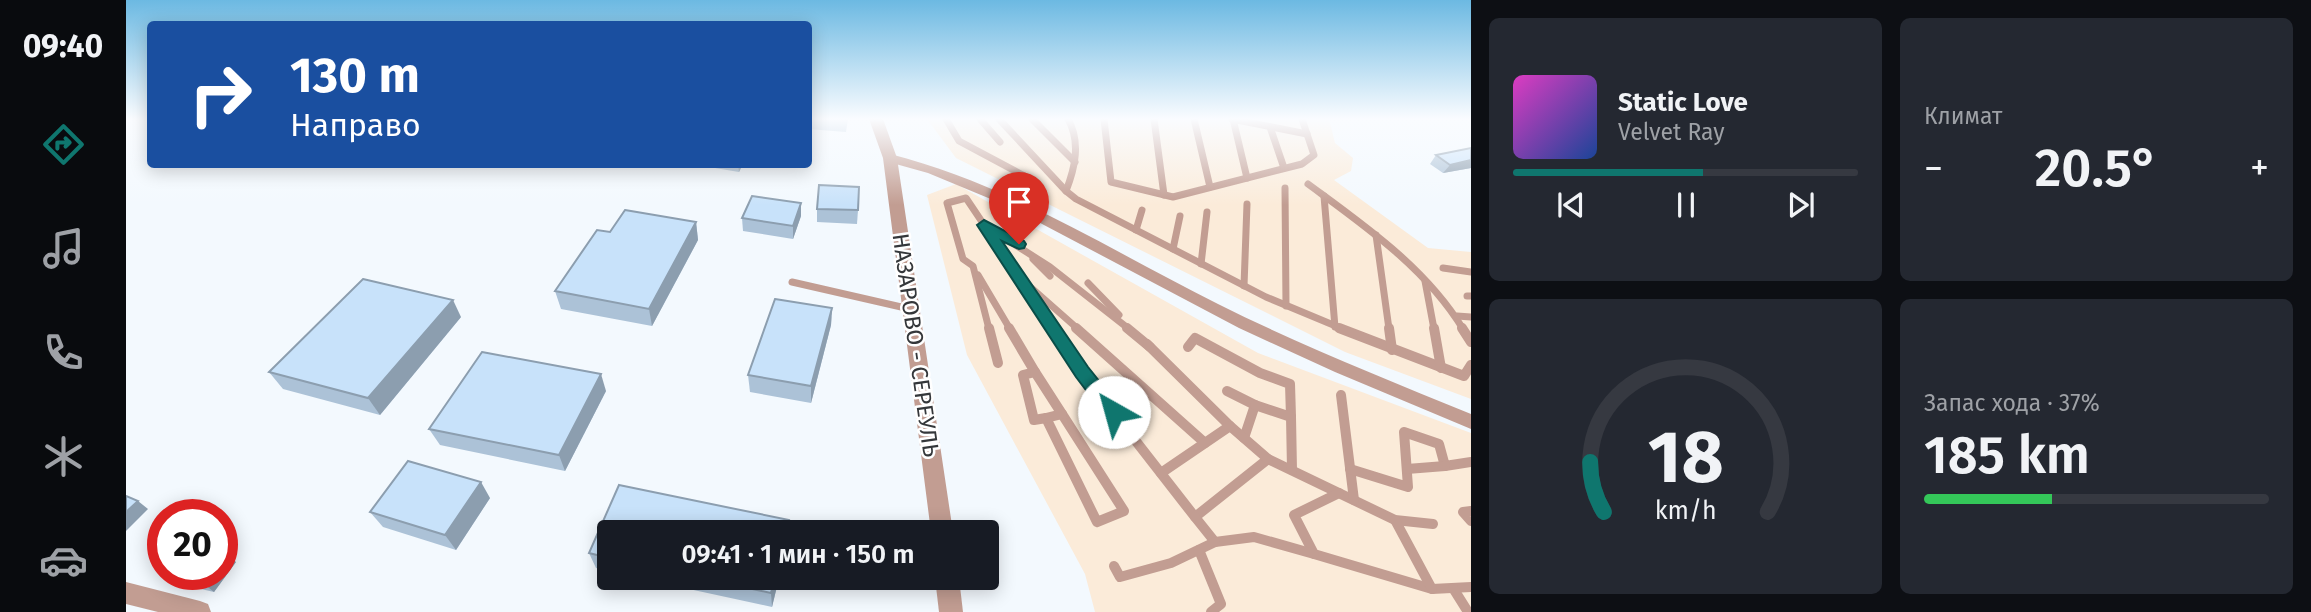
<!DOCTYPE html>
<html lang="ru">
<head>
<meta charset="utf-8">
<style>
	:root { --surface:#171b24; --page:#242831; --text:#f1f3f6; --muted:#9ea1a6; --line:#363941; --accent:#0f766e }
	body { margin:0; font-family:"Fira Sans",sans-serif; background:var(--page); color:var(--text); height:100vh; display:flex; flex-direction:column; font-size:26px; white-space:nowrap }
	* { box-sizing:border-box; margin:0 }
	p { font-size:23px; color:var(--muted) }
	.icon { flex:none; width:38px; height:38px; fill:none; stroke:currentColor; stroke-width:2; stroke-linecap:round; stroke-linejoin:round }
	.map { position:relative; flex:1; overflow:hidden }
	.details { display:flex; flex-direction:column; gap:18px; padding:18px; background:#0d0f14; width:840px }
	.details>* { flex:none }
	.top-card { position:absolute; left:21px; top:21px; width:665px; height:147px; border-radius:7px; box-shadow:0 4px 18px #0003; background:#1a4fa0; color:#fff; overflow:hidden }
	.speed { position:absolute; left:21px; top:499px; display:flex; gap:14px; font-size:35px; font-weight:700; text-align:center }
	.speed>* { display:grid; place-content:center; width:91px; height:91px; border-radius:50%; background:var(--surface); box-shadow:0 4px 18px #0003; line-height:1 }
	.speed .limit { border:10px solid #d22; background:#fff; color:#111 }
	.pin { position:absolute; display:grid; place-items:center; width:60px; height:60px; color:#fff; margin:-72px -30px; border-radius:50% 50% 50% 0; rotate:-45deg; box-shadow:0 0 7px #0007 }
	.pin .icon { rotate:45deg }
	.me { position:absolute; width:77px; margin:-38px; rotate:322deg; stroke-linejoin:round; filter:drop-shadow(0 0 5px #0008) }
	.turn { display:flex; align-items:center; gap:24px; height:147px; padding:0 28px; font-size:32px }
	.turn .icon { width:91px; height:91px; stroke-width:2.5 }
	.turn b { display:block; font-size:49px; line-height:60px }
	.big { font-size:52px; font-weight:600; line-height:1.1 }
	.details .widget { flex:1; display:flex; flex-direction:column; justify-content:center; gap:10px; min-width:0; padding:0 24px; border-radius:10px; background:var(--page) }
	.details .dial { align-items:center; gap:0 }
	.dial svg { height:182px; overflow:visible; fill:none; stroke:var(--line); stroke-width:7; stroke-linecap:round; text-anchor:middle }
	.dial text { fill:var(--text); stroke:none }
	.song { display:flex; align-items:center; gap:21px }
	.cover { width:84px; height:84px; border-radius:10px; background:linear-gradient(135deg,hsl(310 70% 55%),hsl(220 70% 35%)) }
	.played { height:7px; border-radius:4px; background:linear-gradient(90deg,var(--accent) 55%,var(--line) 55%) }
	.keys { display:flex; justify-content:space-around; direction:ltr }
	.heat { display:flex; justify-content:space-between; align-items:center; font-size:38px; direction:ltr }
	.charge { height:10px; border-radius:5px; background:linear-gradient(90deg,#34c759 37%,var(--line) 0) }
	.details .tiles { flex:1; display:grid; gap:18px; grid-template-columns:repeat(2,1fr) }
	.trip { position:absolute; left:471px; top:520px; width:402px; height:70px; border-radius:7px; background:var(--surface); box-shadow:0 4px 18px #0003; font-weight:600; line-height:70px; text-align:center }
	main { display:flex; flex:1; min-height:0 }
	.tab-bar { display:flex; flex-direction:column; width:126px; justify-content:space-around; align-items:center; background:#090b0e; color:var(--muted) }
	.tab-bar .icon { width:49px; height:49px }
	.tab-bar .on { color:var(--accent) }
	.tab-bar b { font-size:32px; color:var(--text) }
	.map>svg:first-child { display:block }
	.industrial { fill:#fbebd9 }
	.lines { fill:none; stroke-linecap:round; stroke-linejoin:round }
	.service-far1 { stroke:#c29d92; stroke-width:7 }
	.service { stroke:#c29d92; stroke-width:10 }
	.minor { fill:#c29d92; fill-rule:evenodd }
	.tertiary { fill:#c29d92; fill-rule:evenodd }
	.wall { fill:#acc2d7 }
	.shaded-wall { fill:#8c9eaf }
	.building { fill:#c8e2fa; stroke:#8c9eaf; stroke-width:2 }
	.route { fill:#0f766e; stroke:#0a4d48; stroke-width:2 }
	.labels { text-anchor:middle; stroke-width:5; stroke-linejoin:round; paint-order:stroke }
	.street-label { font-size:23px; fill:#34373a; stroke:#fff }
</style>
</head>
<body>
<main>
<nav class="tab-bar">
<b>09:40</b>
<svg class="icon on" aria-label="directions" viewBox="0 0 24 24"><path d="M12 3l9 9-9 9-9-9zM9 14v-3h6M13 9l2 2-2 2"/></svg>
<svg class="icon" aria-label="music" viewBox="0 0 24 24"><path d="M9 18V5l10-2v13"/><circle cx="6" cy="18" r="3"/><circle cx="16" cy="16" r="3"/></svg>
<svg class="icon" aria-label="phone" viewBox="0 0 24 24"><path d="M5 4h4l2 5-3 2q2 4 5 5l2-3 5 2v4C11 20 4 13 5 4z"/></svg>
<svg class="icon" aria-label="climate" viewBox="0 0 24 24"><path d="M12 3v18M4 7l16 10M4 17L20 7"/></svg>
<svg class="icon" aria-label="car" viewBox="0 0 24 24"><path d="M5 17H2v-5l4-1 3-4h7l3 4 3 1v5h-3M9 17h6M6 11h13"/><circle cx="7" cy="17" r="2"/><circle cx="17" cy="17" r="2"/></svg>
</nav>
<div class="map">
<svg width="1345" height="612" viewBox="0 0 1345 612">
	<rect width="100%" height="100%" fill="#f3f9fe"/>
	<g class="industrial">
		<path d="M 801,119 L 1203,119 L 1209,143 L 1227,158 L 1225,171 L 1208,180 L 1302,248 L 1345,252 L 1345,399 L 1219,352 L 830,158 Z"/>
		<path d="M 830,184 L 1132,353 L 1345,433 L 1345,612 L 969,612 L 959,574 L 841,355 L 801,195 Z"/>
	</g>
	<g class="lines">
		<g class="service-far1">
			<path d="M 820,119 L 833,141 L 904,179"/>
			<path d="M 854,119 L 874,142"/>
			<path d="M 873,119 L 940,191"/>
			<path d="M 906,119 L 949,162"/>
			<path d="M 942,119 C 955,142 949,168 940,191 L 950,199 L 1140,297 L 1217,329"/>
			<path d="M 978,119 L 985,182 L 1047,197 L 1176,164 L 1188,155 L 1176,119"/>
			<path d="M 1028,119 L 1038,195"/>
			<path d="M 1068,119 L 1084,187"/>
			<path d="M 1106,119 L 1181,134"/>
			<path d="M 1107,119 L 1121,178"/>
			<path d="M 1144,127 L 1158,168"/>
			<path d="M 1182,184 C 1239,226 1300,268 1337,329"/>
			<path d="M 1159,188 L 1160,306"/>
			<path d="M 1198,196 L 1209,327"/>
			<path d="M 860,226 L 924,267 L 1003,329"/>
			<path d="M 1010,230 L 1016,210"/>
			<path d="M 1250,235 L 1263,329"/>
			<path d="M 1047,249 L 1054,216"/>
			<path d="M 907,259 L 924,276"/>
			<path d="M 1075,264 L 1081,212"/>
			<path d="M 1317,268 L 1345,272"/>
			<path d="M 852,275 L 884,329"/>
			<path d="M 1299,281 L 1308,329"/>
			<path d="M 666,282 L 784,309"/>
			<path d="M 962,283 L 993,315"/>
			<path d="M 901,284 L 952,329"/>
			<path d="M 1118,286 L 1121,204"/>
			<path d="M 1341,296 L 1345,296"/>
			<path d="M 1331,316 L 1345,317"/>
			<path d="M 863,329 L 847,266 L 837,259 L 821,203 L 840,198 L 928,329"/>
		</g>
		<g class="service">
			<path d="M 863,328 L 872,363"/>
			<path d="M 883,328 L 909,372 L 897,375 L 908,420 L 920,418 L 971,522 L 998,511 L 936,414"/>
			<path d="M 926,328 L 956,372 L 1069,517 L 1142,459 L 1269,520 L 1307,524"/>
			<path d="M 950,328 L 1079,443"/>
			<path d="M 1001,328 L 1024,347"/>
			<path d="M 1213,328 L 1338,376 L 1345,365"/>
			<path d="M 1263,328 L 1266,350"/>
			<path d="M 1308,328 L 1315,368"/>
			<path d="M 1336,328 L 1345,342"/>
			<path d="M 1021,344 L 1104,426"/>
			<path d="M 1062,347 L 1069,338 L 1134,373 L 1164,384 L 1165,417"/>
			<path d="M 909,372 L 936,414 L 920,418"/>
			<path d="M 1101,391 L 1129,405 L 1118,438"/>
			<path d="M 1215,395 L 1228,500"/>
			<path d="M 1129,405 L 1165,417 L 1166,470"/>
			<path d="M 1224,469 L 1282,487 L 1278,432 L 1313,444 L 1319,466 L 1345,462"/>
			<path d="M 1281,469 L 1319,466"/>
			<path d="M 1035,473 L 1104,426 L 1142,459"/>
			<path d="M 1213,493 L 1168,515 L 1188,554 L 1306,589 L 1345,587"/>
			<path d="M 1345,511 L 1337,512 L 1345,521"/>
			<path d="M 1069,517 L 1089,542 L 1128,537 L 1188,554"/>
			<path d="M 1269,520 L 1306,589"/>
			<path d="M 1073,550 L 1095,604 L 1085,612"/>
			<path d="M 988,566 L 994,577 L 1045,563 L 1089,542"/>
			<path d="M 1327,588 L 1342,612"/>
		</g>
		<g class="minor">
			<path d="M 764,154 C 882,184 984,250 1092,304 C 1174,345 1260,379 1345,414 L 1345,429 L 1209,372 L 1113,328 L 884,207 L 802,173 L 759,161 L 759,155 Z"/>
			<path d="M 0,582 L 74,601 L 82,604 L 85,612 L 32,612 L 0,604 Z"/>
		</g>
		<g class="tertiary">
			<path d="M 743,119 L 757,119 L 771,158 L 827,532 L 805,532 L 757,158 Z"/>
			<path d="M 809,578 L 833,578 L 837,612 L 813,612 Z"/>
		</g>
	</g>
	<g class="wall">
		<path d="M 682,119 L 722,119 L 720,132 L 682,129 Z"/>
		<path d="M 1345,148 L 1345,168 L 1317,173 L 1304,164 L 1310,155 Z"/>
		<path d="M 589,164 L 617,164 L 613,172 L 589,168 Z"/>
		<path d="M 691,209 L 732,210 L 731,224 L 691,222 Z"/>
		<path d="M 675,216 L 667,239 L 617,231 L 616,218 Z"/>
		<path d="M 570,222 L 572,240 L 526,326 L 435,309 L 429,291 L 484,232 Z"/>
		<path d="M 706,308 L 705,325 L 685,403 L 624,392 L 622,375 Z"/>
		<path d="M 335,317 L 254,415 L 157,389 L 143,372 Z"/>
		<path d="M 480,391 L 439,471 L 314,445 L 303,429 Z"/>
		<path d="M 364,498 L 330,550 L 257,527 L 244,512 Z"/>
		<path d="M 483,532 L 483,571 L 470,568 L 463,553 Z"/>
		<path d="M 110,562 L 88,592 L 49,583 L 38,575 Z"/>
		<path d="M 512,578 L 653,578 L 646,607 Z"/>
	</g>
	<g class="shaded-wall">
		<path d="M 1345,160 L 1345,168 L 1317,173 L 1324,165 Z"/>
		<path d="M 612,164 L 617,164 L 613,172 Z"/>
		<path d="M 675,203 L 675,216 L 667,239 L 667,226 Z"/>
		<path d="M 570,222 L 572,240 L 526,326 L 523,309 Z"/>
		<path d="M 327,300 L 335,317 L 254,415 L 242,398 Z"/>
		<path d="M 706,308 L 705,325 L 685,403 L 685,386 Z"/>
		<path d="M 475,374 L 480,391 L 439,471 L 433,455 Z"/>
		<path d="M 355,482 L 364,498 L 330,550 L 319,535 Z"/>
		<path d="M 12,501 L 22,509 L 0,531 L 0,512 Z"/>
		<path d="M 101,554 L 110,562 L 88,592 L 78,584 L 86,574 L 96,574 L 96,560 Z"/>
		<path d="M 649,578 L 653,578 L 646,607 L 645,593 Z"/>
	</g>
	<g class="building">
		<path d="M 1345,148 L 1345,160 L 1324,165 L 1310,155 Z"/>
		<path d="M 693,185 L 733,187 L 732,210 L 691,209 Z"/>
		<path d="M 626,196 L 675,203 L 667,226 L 616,218 Z"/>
		<path d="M 499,210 L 570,222 L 523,309 L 429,291 L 471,230 L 484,232 Z"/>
		<path d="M 237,279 L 327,300 L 242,398 L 143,372 Z"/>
		<path d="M 649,299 L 706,308 L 685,386 L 622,375 Z"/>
		<path d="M 356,352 L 475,374 L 433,455 L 303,429 Z"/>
		<path d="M 282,461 L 355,482 L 319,535 L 244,512 Z"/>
		<path d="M 493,485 L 663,520 L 660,532 L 483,532 L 483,558 L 463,553 Z"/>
		<path d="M 0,496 L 12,501 L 0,512 Z"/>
		<path d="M 96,553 L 101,554 L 96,560 Z"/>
		<path d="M 39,574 L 86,574 L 78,584 L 38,575 Z"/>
		<path d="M 574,578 L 649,578 L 645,593 Z"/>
	</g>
	<linearGradient id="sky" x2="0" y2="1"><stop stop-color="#6cb9e2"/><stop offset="0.58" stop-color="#fafcff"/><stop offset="1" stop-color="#fafcff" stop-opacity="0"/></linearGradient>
	<rect width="1345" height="205" fill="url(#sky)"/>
	<path class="route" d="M 858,220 L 898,241 L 900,244 L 898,248 L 893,249 L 876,241 L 962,367 L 994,407 L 997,412 L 994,418 L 988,420 L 981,418 L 950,377 L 851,225 Z"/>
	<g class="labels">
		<g class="street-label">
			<text transform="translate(790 345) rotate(82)" y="8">НАЗАРОВО - СЕРЕУЛЬ</text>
		</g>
	</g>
</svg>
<div class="speed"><div class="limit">20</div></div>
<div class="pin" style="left:893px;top:244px;background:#d93025"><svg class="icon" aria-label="arrive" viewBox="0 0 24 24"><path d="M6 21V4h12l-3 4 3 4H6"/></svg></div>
<svg class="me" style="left:988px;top:412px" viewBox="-20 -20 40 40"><circle r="19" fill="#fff"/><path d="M0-13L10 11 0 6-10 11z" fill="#0f766e"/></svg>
<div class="trip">09:41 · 1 мин · 150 m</div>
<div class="top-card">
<div class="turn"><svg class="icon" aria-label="right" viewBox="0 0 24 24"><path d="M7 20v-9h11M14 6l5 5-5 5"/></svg><div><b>130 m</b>Направо</div></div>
</div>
</div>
<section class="details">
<div class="tiles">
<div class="widget">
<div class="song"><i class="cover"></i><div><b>Static Love</b><p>Velvet Ray</p></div></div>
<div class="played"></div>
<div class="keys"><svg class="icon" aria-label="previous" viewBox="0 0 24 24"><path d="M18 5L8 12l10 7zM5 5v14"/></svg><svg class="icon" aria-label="pause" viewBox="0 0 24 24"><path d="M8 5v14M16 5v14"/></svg><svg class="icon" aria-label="next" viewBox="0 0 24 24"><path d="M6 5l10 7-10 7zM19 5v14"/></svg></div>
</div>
<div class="widget"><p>Климат</p>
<div class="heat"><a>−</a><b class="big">20.5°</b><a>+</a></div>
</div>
<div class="widget dial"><svg viewBox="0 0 100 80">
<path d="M14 69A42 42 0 1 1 86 69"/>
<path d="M14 69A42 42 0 0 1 8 47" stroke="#0f766e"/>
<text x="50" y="56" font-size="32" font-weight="700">18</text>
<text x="50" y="72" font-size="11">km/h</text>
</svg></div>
<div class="widget"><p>Запас хода · 37%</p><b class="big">185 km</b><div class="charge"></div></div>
</div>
</section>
</main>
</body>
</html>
